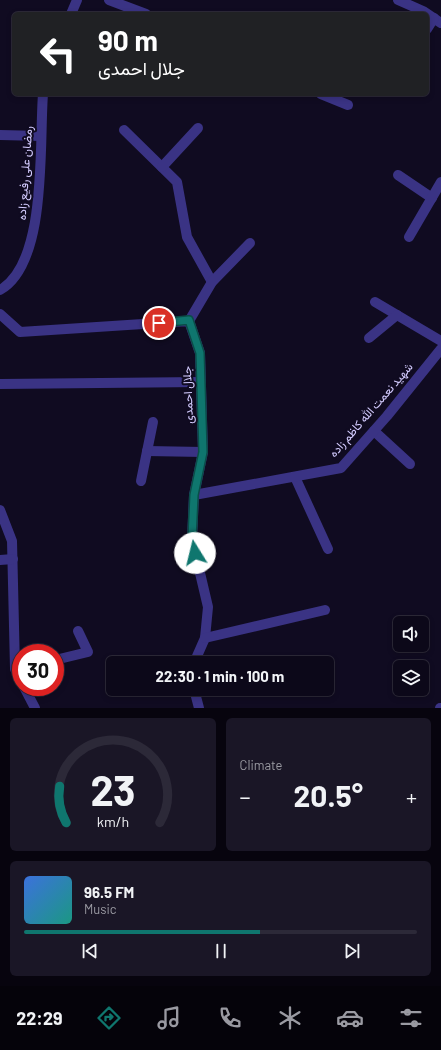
<!DOCTYPE html>
<html lang="en">
<head>
<meta charset="utf-8">
<style>
	:root { --surface:#0c0819; --page:#1a1626; --text:#f1f3f6; --muted:#9a9aa2; --line:#2c2938; --accent:#0f766e }
	body { margin:0; font-family:Barlow,Vazirmatn,sans-serif; background:var(--page); color:var(--text); height:100vh; display:flex; flex-direction:column; font-size:15px; white-space:nowrap }
	* { box-sizing:border-box; margin:0 }
	p { font-size:13px; color:var(--muted) }
	.icon { flex:none; width:22px; height:22px; fill:none; stroke:currentColor; stroke-width:2; stroke-linecap:round; stroke-linejoin:round }
	.map { position:relative; height:708px; overflow:hidden }
	.drawer { display:flex; flex-direction:column; gap:10px; padding:10px; background:#07040e; flex:1 }
	.drawer>* { flex:none }
	.hud { position:absolute; left:12px; top:12px; width:417px; height:84px; border-radius:6px; box-shadow:0 2px 6px #0003,0 0 0 1px var(--line); background:#202124; color:#fff; overflow:hidden }
	.fabs { position:absolute; left:393px; top:616px; display:grid; gap:8px }
	.fabs a { display:grid; place-items:center; width:36px; height:36px; border-radius:6px; background:var(--surface); box-shadow:0 2px 6px #0003,0 0 0 1px var(--line); font-size:20px }
	.speed { position:absolute; left:12px; top:644px; display:flex; gap:8px; font-size:20px; font-weight:700; text-align:center }
	.speed>* { display:grid; place-content:center; width:52px; height:52px; border-radius:50%; background:var(--surface); box-shadow:0 2px 6px #0003,0 0 0 1px var(--line); line-height:1 }
	.speed .limit { border:6px solid #d22; background:#fff; color:#111 }
	.pin { position:absolute; display:grid; place-items:center; width:34px; height:34px; color:#fff; margin:-17px; border:2px solid #fff; border-radius:50%; box-shadow:0 1px 4px #0007 }
	.me { position:absolute; width:44px; margin:-22px; rotate:351deg; stroke-linejoin:round; filter:drop-shadow(0 0 3px #0008) }
	.turn { display:flex; align-items:center; gap:14px; height:84px; padding:0 20px; font-size:18px }
	.turn .icon { width:52px; height:52px; stroke-width:2.5 }
	.turn b { display:block; font-size:28px; line-height:34px }
	.big { font-size:30px; font-weight:700; line-height:1.1 }
	.drawer .widget { flex:1; display:flex; flex-direction:column; justify-content:center; gap:6px; min-width:0; padding:0 14px; border-radius:6px; background:var(--page) }
	.drawer .dial { align-items:center; gap:0 }
	.dial svg { height:104px; overflow:visible; fill:none; stroke:var(--line); stroke-width:7; stroke-linecap:round; text-anchor:middle }
	.dial text { fill:var(--text); stroke:none }
	.song { display:flex; align-items:center; gap:12px }
	.cover { width:48px; height:48px; border-radius:6px; background:linear-gradient(135deg,hsl(220 70% 55%),hsl(170 70% 35%)) }
	.played { height:4px; border-radius:2px; background:linear-gradient(90deg,var(--accent) 60%,var(--line) 60%) }
	.keys { display:flex; justify-content:space-around; direction:ltr }
	.heat { display:flex; justify-content:space-between; align-items:center; font-size:22px; direction:ltr }
	.drawer .tiles { flex:1; display:grid; gap:10px; grid-template-columns:1fr 1fr }
	.widget:last-child { grid-column:span 2 }
	.trip { position:absolute; left:106px; top:656px; width:228px; height:40px; border-radius:6px; background:var(--surface); box-shadow:0 2px 6px #0003,0 0 0 1px var(--line); font-weight:700; line-height:40px; text-align:center }
	.dock { display:flex; height:64px; justify-content:space-around; align-items:center; background:#05030a; color:var(--muted) }
	.dock .icon { width:28px; height:28px }
	.dock .active { color:var(--accent) }
	.dock b { font-size:18px; color:var(--text) }
	.map>svg:first-child { display:block }
	.lines { fill:none; stroke-linecap:round; stroke-linejoin:round }
	.minor { stroke:#3a3384; stroke-width:10 }
	.route-casing { stroke:#0a4d48; stroke-width:10 }
	.route { stroke:#0f766e; stroke-width:7 }
	.labels { text-anchor:middle; stroke-width:4; stroke-linejoin:round; paint-order:stroke }
	.street-label { font-size:12px; fill:#d4ccff; stroke:#100b21 }
</style>
</head>
<body>
<div class="map">
<svg width="441" height="708" viewBox="0 0 441 708">
	<rect width="100%" height="100%" fill="#100b21"/>
	<g class="lines">
		<g class="minor">
			<path d="M 109,0 L 146,14"/>
			<path d="M 398,0 L 423,11 L 441,23"/>
			<path d="M 71,14 L 77,0"/>
			<path d="M 427,29 L 434,18"/>
			<path d="M 321,94 L 348,105"/>
			<path d="M 124,130 L 177,182 L 187,237 L 212,282"/>
			<path d="M 0,135 L 41,136"/>
			<path d="M 162,167 L 198,128"/>
			<path d="M 398,175 L 432,198"/>
			<path d="M 409,237 L 441,182"/>
			<path d="M 0,290 C 48,263 39,143 43,94"/>
			<path d="M 375,302 L 441,341"/>
			<path d="M 0,314 L 20,332 L 189,321 L 200,353 L 203,452 L 194,495 L 192,539 L 208,607 L 205,638 L 194,663"/>
			<path d="M 189,321 L 212,282 L 250,243"/>
			<path d="M 369,338 L 397,315"/>
			<path d="M 0,384 L 201,382"/>
			<path d="M 374,431 L 410,464"/>
			<path d="M 147,451 L 203,452"/>
			<path d="M 295,477 L 328,549"/>
			<path d="M 141,481 L 153,422"/>
			<path d="M 194,495 L 341,468 L 387,416 L 441,349"/>
			<path d="M 0,510 L 12,541 L 15,669 L 21,680"/>
			<path d="M 0,560 L 13,559"/>
			<path d="M 205,638 L 325,610"/>
			<path d="M 55,660 L 88,652 L 78,631"/>
			<path d="M 24,687 L 35,708"/>
			<path d="M 194,689 L 199,708"/>
			<path d="M 440,708 L 441,708"/>
		</g>
	</g>
	<g class="lines">
		<defs>
			<path id="route" d="M 159,323 L 189,320 L 200,353 L 203,452 L 194,495 L 192,539 L 195,553"/>
		</defs>
		<use href="#route" class="route-casing"/>
		<use href="#route" class="route"/>
	</g>
	<g class="labels">
		<g class="street-label">
			<text transform="translate(25 173) rotate(-86)" y="4">رمضان علی رفیع زاده</text>
			<text transform="translate(188 395) rotate(-92)" y="4">جلال احمدی</text>
			<text transform="translate(371 410) rotate(-49)" y="4">شهید نعمت الله کاظم زاده</text>
		</g>
	</g>
</svg>
<div class="fabs">
<a><svg class="icon" aria-label="sound" viewBox="0 0 24 24"><path d="M4 9h4l5-4v14l-5-4H4zM17 9q2 3 0 6"/></svg></a>
<a><svg class="icon" aria-label="layers" viewBox="0 0 24 24"><path d="M12 4l9 5-9 5-9-5zM3 14l9 5 9-5"/></svg></a>
</div>
<div class="speed"><div class="limit">30</div></div>
<div class="pin" style="left:159px;top:323px;background:#d93025"><svg class="icon" aria-label="arrive" viewBox="0 0 24 24"><path d="M6 21V4h12l-3 4 3 4H6"/></svg></div>
<svg class="me" style="left:195px;top:553px" viewBox="-20 -20 40 40"><circle r="19" fill="#fff"/><path d="M0-13L10 11 0 6-10 11z" fill="#0f766e"/></svg>
<div class="trip">22:30 · 1 min · 100 m</div>
<div class="hud">
<div class="turn"><svg class="icon" aria-label="left" viewBox="0 0 24 24"><path d="M17 20v-9H6M10 6l-5 5 5 5"/></svg><div><b>90 m</b>جلال احمدی</div></div>
</div>
</div>
<section class="drawer">
<div class="tiles">
<div class="widget dial"><svg viewBox="0 0 100 80">
<path d="M14 69A42 42 0 1 1 86 69"/>
<path d="M14 69A42 42 0 0 1 9 41" stroke="#0f766e"/>
<text x="50" y="56" font-size="32" font-weight="700">23</text>
<text x="50" y="72" font-size="11">km/h</text>
</svg></div>
<div class="widget"><p>Climate</p>
<div class="heat"><a>−</a><b class="big">20.5°</b><a>+</a></div>
</div>
<div class="widget">
<div class="song"><i class="cover"></i><div><b>96.5 FM</b><p>Music</p></div></div>
<div class="played"></div>
<div class="keys"><svg class="icon" aria-label="previous" viewBox="0 0 24 24"><path d="M18 5L8 12l10 7zM5 5v14"/></svg><svg class="icon" aria-label="pause" viewBox="0 0 24 24"><path d="M8 5v14M16 5v14"/></svg><svg class="icon" aria-label="next" viewBox="0 0 24 24"><path d="M6 5l10 7-10 7zM19 5v14"/></svg></div>
</div>
</div>
</section>
<nav class="dock">
<b>22:29</b>
<svg class="icon active" aria-label="directions" viewBox="0 0 24 24"><path d="M12 3l9 9-9 9-9-9zM9 14v-3h6M13 9l2 2-2 2"/></svg>
<svg class="icon" aria-label="music" viewBox="0 0 24 24"><path d="M9 18V5l10-2v13"/><circle cx="6" cy="18" r="3"/><circle cx="16" cy="16" r="3"/></svg>
<svg class="icon" aria-label="phone" viewBox="0 0 24 24"><path d="M5 4h4l2 5-3 2q2 4 5 5l2-3 5 2v4C11 20 4 13 5 4z"/></svg>
<svg class="icon" aria-label="climate" viewBox="0 0 24 24"><path d="M12 3v18M4 7l16 10M4 17L20 7"/></svg>
<svg class="icon" aria-label="car" viewBox="0 0 24 24"><path d="M5 17H2v-5l4-1 3-4h7l3 4 3 1v5h-3M9 17h6M6 11h13"/><circle cx="7" cy="17" r="2"/><circle cx="17" cy="17" r="2"/></svg>
<svg class="icon" aria-label="filters" viewBox="0 0 24 24"><path d="M4 7h16M4 17h16"/><circle cx="9" cy="7" r="2"/><circle cx="15" cy="17" r="2"/></svg>
</nav>
</body>
</html>
